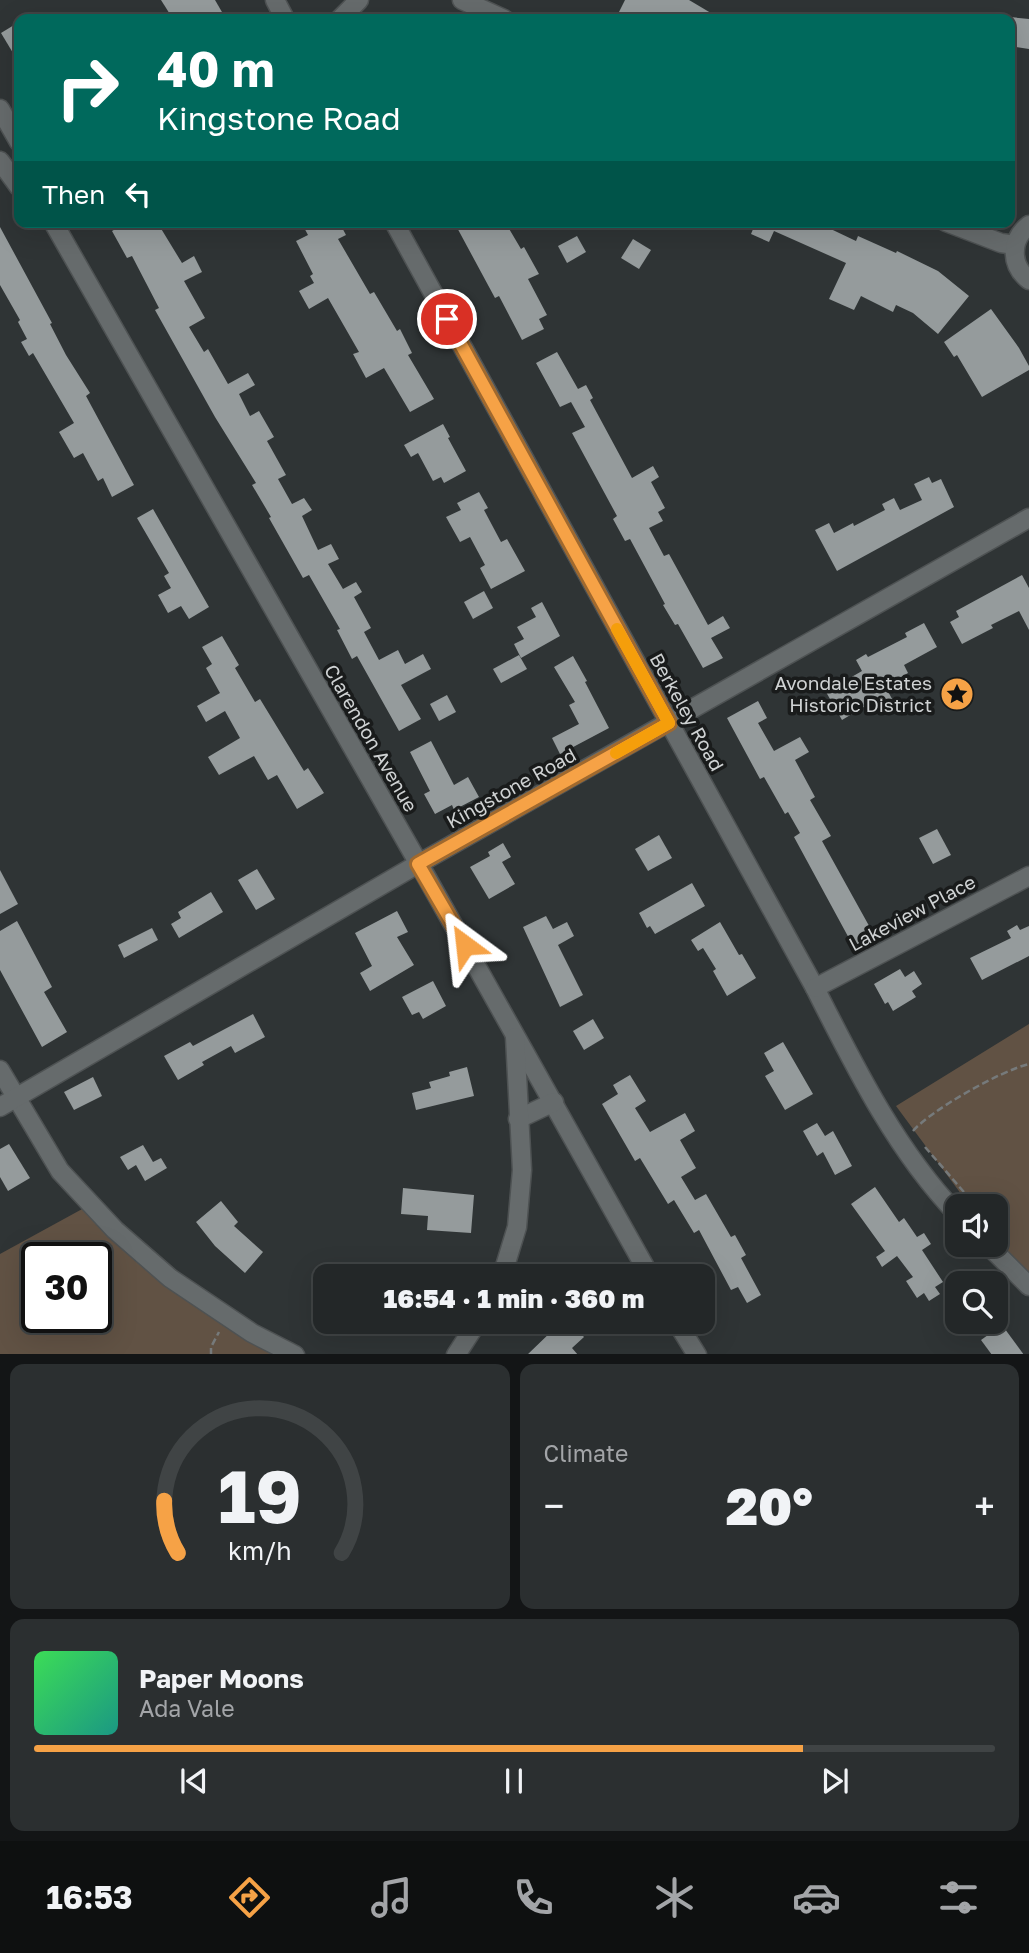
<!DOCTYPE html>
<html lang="en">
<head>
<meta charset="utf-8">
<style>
	:root { --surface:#232728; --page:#2b2f30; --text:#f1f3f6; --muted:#a3a5a8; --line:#404445; --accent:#f6a246 }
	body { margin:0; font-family:"Golos Text",sans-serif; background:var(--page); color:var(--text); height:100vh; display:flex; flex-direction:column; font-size:26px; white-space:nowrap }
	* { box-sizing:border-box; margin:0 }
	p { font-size:23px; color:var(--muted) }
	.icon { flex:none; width:38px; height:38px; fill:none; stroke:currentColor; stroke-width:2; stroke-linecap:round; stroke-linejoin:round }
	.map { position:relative; height:1354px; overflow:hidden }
	.side { display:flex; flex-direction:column; gap:10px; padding:10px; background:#131516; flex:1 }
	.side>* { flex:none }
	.top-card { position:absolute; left:14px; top:14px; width:1001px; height:214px; border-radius:14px; box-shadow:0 7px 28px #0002,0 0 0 2px var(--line); background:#00695c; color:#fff; overflow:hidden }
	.controls { position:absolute; left:945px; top:1194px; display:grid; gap:14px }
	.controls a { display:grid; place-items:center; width:63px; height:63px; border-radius:14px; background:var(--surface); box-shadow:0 7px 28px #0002,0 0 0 2px var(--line); font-size:35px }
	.speed { position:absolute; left:21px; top:1242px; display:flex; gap:14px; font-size:35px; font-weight:700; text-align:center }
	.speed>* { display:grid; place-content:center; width:91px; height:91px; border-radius:50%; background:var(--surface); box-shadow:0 7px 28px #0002,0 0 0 2px var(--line); line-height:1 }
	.speed .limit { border:4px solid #111; border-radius:10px; background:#fff; color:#111 }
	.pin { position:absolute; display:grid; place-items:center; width:60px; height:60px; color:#fff; margin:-30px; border:4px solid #fff; border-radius:50%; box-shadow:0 2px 7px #0007 }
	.me { position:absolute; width:77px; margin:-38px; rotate:330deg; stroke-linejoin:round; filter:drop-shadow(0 0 5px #0008) }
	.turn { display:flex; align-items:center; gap:24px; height:147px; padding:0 28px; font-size:32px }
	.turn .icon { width:91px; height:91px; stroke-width:2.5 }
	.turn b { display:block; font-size:49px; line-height:60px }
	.then { display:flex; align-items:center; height:66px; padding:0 28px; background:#0003; gap:14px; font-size:26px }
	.big { font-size:52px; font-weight:800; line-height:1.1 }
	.side .widget { flex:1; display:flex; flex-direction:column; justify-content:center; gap:10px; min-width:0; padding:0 24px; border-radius:14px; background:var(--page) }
	.side .dial { align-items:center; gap:0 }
	.dial svg { height:182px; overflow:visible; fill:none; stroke:var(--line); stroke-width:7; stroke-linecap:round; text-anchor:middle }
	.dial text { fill:var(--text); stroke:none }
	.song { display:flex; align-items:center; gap:21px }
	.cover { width:84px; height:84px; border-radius:10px; background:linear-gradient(135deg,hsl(130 70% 55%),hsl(170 70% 35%)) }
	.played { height:7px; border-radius:4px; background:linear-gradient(90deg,var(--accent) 80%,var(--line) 80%) }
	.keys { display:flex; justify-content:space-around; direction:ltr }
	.heat { display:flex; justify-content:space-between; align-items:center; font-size:38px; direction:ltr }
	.side .tiles { flex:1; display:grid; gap:10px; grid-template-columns:1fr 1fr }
	.widget:last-child { grid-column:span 2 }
	.trip { position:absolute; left:313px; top:1264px; width:402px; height:70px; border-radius:14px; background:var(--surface); box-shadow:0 7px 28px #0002,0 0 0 2px var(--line); font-weight:800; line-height:70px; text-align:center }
	.tabs { display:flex; height:112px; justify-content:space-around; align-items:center; background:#0e1010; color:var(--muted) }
	.tabs .icon { width:49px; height:49px }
	.tabs .selected { color:var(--accent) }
	.tabs b { font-size:32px; color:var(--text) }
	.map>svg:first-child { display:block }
	.green { fill:#615244; fill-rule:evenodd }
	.building { fill:#959b9c }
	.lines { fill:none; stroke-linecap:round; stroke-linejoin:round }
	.minor-casing { stroke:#4e5253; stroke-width:21 }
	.tertiary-casing { stroke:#4e5253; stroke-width:21 }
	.path { stroke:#767a7b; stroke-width:2.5; stroke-dasharray:7 3.5; stroke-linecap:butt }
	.minor { stroke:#666b6c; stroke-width:18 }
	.tertiary { stroke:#666b6c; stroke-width:18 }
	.route-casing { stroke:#a0692e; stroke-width:18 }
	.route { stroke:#f6a246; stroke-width:12 }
	.slow { stroke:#f59e0b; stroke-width:12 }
	.labels { text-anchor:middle; stroke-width:7; stroke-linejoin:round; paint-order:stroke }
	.poi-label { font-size:19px; fill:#cfd2d3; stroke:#191b1b; text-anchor:end }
	.street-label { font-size:19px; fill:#cfd2d3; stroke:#191b1b }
</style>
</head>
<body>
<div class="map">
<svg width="1029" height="1355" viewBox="0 0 1029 1355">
	<rect width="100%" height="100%" fill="#2f3435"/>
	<g class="green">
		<path d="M 1029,1024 L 1029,1276 L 996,1237 L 996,1206 L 970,1206 L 896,1106 Z"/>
		<path d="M 84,1208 L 239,1327 L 298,1354 L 0,1355 L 0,1254 ZM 37,1258 L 96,1258 L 96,1318 L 37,1318 Z"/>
	</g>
	<g class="building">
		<path d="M 161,0 L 215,0 L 226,19 L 173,19 Z"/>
		<path d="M 625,0 L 689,0 L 721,19 L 633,19 L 619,12 Z"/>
		<path d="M 1010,17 L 1029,19 L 1029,49 L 1010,46 Z"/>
		<path d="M 19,22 L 19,63 L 1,33 Z"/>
		<path d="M 128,222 L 157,222 L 182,263 L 194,256 L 202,272 L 184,281 L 205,318 L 189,327 L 204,352 L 208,349 L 228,384 L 248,373 L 255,385 L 239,394 L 250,416 L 259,411 L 274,437 L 267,441 L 286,475 L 278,479 L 292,504 L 304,498 L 312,510 L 302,516 L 318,550 L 331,544 L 339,559 L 328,564 L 343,589 L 356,582 L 362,592 L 354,597 L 371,628 L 364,632 L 379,660 L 398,650 L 405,664 L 423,654 L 431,669 L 401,685 L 421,719 L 399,731 L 357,656 L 352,659 L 337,630 L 340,629 L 309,575 L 303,578 L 269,518 L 271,517 L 252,485 L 256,483 L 215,417 L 155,310 L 159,308 L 132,256 L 127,258 L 112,231 Z"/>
		<path d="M 301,222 L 339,222 L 346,235 L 338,239 L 370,294 L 374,292 L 397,331 L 400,329 L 412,353 L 408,355 L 434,399 L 410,412 L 384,368 L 366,378 L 353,354 L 359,352 L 328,298 L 309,309 L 299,291 L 314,283 L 310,276 L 313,274 L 296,241 L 308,235 Z"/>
		<path d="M 454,222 L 505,222 L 521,249 L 524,247 L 539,274 L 528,279 L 547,315 L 539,319 L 544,329 L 522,340 L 499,296 L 495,298 Z"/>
		<path d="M 756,222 L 816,222 L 856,241 L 858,236 L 896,253 L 897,251 L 938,271 L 969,296 L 938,334 L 913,313 L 896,305 L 893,312 L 861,296 L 854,310 L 829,299 L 846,263 L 774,231 L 769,242 L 751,234 Z"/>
		<path d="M 0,227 L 52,323 L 50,324 L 66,355 L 90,393 L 86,396 L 134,485 L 112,497 L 103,478 L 98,481 L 83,453 L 74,458 L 59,432 L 74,423 L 33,353 L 29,356 L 21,342 L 27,339 L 18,322 L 20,320 L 0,285 Z"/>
		<path d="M 577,236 L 586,252 L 567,263 L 558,246 Z"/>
		<path d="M 633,239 L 651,250 L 639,269 L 621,258 Z"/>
		<path d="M 991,309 L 1019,348 L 1029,366 L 1029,370 L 982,397 L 957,355 L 954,357 L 944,342 Z"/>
		<path d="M 557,352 L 578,389 L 586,385 L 593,398 L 590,400 L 632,478 L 653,466 L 659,477 L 651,482 L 665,508 L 658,512 L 663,521 L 649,528 L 664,556 L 669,554 L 708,625 L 723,616 L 730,628 L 711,638 L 723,658 L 703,668 L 678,624 L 675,625 L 663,605 L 665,604 L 630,539 L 625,541 L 613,519 L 617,516 L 572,433 L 585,427 L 571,402 L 560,407 L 536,363 Z"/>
		<path d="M 443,424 L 450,437 L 448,438 L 466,471 L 444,483 L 441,477 L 433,481 L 418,453 L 411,457 L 404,445 Z"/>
		<path d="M 929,477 L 932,483 L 941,479 L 954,507 L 837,571 L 815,530 L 829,523 L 834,533 L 853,523 L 854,526 L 885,510 L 882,504 L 894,498 L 900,510 L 922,500 L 914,484 Z"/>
		<path d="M 479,492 L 488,508 L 484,510 L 501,542 L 507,539 L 525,571 L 491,589 L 480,568 L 485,565 L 470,537 L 460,542 L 446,517 L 461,510 L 457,503 Z"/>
		<path d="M 153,509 L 209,607 L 189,619 L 181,606 L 168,613 L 158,595 L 171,588 L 164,576 L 169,573 L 137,518 Z"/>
		<path d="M 1022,575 L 1029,588 L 1029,630 L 1019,611 L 991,625 L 993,628 L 962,644 L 950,622 L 959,617 L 956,611 Z"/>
		<path d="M 484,591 L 493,608 L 473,619 L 464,602 Z"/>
		<path d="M 542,602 L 560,636 L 521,658 L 514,644 L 524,639 L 517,627 L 536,617 L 531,608 Z"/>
		<path d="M 924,623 L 937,647 L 904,665 L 908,673 L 885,686 L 897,708 L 885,714 L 877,699 L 842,720 L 822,685 L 837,677 L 841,683 L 862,671 L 856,660 L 866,654 L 868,657 L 907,637 L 905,633 Z"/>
		<path d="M 222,636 L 239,665 L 235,668 L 255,702 L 260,699 L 304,771 L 308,768 L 324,793 L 297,809 L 277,775 L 268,780 L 254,756 L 219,775 L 208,757 L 240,738 L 225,711 L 206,722 L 197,706 L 220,693 L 206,668 L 212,664 L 202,647 Z"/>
		<path d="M 519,655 L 527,669 L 501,683 L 493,669 Z"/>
		<path d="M 573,656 L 587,681 L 585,682 L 609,728 L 560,754 L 552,738 L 579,724 L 569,705 L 575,702 L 554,667 Z"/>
		<path d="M 447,695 L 456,712 L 439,721 L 430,704 Z"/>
		<path d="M 758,701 L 767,718 L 758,723 L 774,751 L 800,737 L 809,752 L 795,760 L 815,797 L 810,800 L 831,836 L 822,841 L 878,942 L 857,953 L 794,837 L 800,833 L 788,812 L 785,814 L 764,777 L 760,779 L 727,718 Z"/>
		<path d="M 431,741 L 454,785 L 468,777 L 479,797 L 454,810 L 452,805 L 435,814 L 424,794 L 430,791 L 410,752 Z"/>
		<path d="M 937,829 L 951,855 L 933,864 L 919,838 Z"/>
		<path d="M 659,835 L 672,858 L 648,871 L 635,849 Z"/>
		<path d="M 503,843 L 511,857 L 502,862 L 515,884 L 489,899 L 470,867 L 490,856 L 488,852 Z"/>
		<path d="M 257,869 L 275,899 L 256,910 L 238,880 Z"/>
		<path d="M 0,870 L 18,904 L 0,914 Z"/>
		<path d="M 692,883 L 705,906 L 655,934 L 650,926 L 647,928 L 639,913 Z"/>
		<path d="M 211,892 L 223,912 L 179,938 L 171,924 L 181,918 L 178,912 Z"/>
		<path d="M 397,911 L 408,932 L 397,937 L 414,965 L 370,991 L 360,973 L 372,966 L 355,933 Z"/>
		<path d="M 546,916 L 553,929 L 567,922 L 574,936 L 558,945 L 583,995 L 560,1007 L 523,927 Z"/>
		<path d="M 17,921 L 52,987 L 44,992 L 67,1032 L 42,1047 L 0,970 L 0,931 Z"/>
		<path d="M 720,922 L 739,955 L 742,954 L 756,978 L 727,996 L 713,971 L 716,969 L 703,948 L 698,951 L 691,940 Z"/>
		<path d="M 1017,925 L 1020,930 L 1029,926 L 1029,956 L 982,980 L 970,958 L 1011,938 L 1007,931 Z"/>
		<path d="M 152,928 L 158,940 L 124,958 L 118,945 Z"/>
		<path d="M 900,969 L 905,977 L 914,971 L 922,984 L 912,991 L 916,997 L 893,1011 L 888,1002 L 885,1004 L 874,984 Z"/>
		<path d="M 433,981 L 446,1006 L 423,1019 L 419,1012 L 412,1015 L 402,997 Z"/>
		<path d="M 253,1014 L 265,1037 L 235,1053 L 231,1046 L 202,1062 L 204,1065 L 178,1080 L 164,1056 L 190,1042 L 193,1046 Z"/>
		<path d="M 593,1019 L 604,1038 L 584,1050 L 573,1031 Z"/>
		<path d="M 783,1042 L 813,1094 L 785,1110 L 765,1076 L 774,1071 L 764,1053 Z"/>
		<path d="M 467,1067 L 474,1096 L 416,1110 L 412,1093 L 431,1088 L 429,1082 L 450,1076 L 449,1072 Z"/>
		<path d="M 630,1075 L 646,1101 L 635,1108 L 650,1132 L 685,1113 L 695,1131 L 680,1140 L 696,1168 L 681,1177 L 695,1200 L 706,1194 L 731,1237 L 735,1235 L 746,1255 L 741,1258 L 761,1295 L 747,1303 L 738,1287 L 731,1290 L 699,1230 L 694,1233 L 674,1200 L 668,1204 L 640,1158 L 635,1161 L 602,1104 L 618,1094 L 613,1085 Z"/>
		<path d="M 93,1077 L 102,1096 L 74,1110 L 64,1092 Z"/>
		<path d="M 817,1123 L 825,1136 L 833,1131 L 852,1166 L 835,1175 L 823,1152 L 817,1156 L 803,1131 Z"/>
		<path d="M 9,1144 L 30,1178 L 8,1191 L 0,1177 L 0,1149 Z"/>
		<path d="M 143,1145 L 153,1162 L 161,1158 L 167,1168 L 145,1181 L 136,1165 L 128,1170 L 120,1157 Z"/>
		<path d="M 875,1187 L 899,1222 L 904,1218 L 917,1237 L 924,1233 L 931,1244 L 922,1250 L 943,1282 L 935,1287 L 940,1294 L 929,1301 L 924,1293 L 917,1298 L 906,1281 L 913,1277 L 897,1256 L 882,1267 L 876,1257 L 885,1251 L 851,1204 Z"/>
		<path d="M 403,1188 L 474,1195 L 471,1233 L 427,1230 L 428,1216 L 401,1214 Z"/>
		<path d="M 221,1201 L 238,1222 L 234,1226 L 263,1252 L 245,1273 L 215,1246 L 196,1222 Z"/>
		<path d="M 546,1321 L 569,1321 L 584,1337 L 572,1348 L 578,1355 L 527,1355 L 554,1329 Z"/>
		<path d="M 1002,1325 L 1024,1355 L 992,1355 L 981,1340 Z"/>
	</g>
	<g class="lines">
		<defs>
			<g id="minor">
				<path d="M 275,0 L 285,19"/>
				<path d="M 340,19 L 359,0"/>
				<path d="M 0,109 L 19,142"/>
				<path d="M 0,161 L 19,187"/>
				<path d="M 53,222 L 427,878 L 650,1276"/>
				<path d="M 394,222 L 815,988 C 855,1067 895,1149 957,1214"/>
				<path d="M 815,988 L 1029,876"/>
				<path d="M 0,1070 L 60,1171 L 115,1230 L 170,1278 L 252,1333 L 295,1355"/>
				<path d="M 0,1107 L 418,864 L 1029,518"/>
				<path d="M 518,1119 L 554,1102"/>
				<path d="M 987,1244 L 1029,1286"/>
				<path d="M 502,1276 L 517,1227 L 522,1170 L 515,1037"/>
				<path d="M 676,1321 L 697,1355"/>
				<path d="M 456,1355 L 478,1321"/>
			</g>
			<g id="tertiary">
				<path d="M 462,0 L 504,19"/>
				<path d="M 946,222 L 1001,243 L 1015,245"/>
				<path d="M 1029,225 C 1010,240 1010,265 1029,280"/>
			</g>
		</defs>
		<use href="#minor" class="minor-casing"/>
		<use href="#tertiary" class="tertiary-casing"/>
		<g class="path">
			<path d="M 913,1131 C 931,1110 1000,1071 1029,1064"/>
			<path d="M 925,1147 L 976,1206"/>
			<path d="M 211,1355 L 211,1347 L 219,1332"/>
		</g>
		<use href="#minor" class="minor"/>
		<use href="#tertiary" class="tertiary"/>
	</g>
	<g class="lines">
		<defs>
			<path id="route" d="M 447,319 L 669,723 L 418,864 L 465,945"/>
		</defs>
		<use href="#route" class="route-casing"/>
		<use href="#route" class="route"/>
		<path class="slow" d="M 616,753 L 669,723 L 617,629"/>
	</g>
	<defs>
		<symbol id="sight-disc" viewBox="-11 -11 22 22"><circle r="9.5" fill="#f6a246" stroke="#191b1b"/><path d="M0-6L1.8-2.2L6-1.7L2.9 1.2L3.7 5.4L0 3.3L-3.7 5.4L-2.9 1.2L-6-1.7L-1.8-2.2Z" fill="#111"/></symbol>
	</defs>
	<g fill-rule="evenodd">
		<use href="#sight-disc" x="938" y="675" width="38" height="38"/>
	</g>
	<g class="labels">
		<g class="poi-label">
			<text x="932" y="690">Avondale Estates<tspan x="932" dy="22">Historic District</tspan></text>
		</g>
		<g class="street-label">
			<text transform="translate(687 712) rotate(61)" y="7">Berkeley Road</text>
			<text transform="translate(371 738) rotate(60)" y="7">Clarendon Avenue</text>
			<text transform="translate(511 788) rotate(-29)" y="7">Kingstone Road</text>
			<text transform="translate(912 913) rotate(-28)" y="7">Lakeview Place</text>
		</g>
	</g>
</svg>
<div class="controls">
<a><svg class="icon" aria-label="sound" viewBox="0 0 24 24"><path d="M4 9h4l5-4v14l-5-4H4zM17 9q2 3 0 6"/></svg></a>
<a><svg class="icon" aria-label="search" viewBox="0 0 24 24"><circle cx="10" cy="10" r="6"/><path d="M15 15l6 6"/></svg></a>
</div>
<div class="speed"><div class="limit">30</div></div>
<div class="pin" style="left:447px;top:319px;background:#d93025"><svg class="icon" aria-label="arrive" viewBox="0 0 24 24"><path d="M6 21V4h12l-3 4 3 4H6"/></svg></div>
<svg class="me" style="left:465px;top:945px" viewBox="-20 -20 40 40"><path d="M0-17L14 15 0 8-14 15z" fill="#f6a246" stroke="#fff" stroke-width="4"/></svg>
<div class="trip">16:54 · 1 min · 360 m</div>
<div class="top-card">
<div class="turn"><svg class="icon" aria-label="right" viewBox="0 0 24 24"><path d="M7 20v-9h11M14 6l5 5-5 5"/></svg><div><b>40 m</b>Kingstone Road</div></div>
<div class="then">Then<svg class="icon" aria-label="left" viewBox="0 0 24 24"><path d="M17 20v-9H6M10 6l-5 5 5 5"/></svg></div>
</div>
</div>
<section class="side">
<div class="tiles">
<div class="widget dial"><svg viewBox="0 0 100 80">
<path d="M14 69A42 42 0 1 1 86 69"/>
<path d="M14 69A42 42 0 0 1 8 46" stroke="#f6a246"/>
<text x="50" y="56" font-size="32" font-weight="700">19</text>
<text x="50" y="72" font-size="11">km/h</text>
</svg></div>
<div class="widget"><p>Climate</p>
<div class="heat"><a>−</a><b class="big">20°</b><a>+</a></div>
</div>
<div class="widget">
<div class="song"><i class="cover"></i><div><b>Paper Moons</b><p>Ada Vale</p></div></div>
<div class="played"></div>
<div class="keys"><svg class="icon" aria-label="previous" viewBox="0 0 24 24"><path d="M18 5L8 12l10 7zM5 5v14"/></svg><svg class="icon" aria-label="pause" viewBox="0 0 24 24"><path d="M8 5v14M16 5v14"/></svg><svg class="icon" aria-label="next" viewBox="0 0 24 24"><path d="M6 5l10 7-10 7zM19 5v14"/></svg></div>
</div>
</div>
</section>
<nav class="tabs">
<b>16:53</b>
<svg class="icon selected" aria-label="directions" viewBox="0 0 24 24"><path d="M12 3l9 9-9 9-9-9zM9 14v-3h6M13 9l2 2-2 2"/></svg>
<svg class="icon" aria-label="music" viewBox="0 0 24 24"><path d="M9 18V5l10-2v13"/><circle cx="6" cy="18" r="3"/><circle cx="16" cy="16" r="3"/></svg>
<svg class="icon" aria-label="phone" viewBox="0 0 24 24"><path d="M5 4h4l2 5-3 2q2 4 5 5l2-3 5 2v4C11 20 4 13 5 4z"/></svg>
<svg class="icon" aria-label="climate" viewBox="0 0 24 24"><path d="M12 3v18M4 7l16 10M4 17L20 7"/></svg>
<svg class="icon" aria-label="car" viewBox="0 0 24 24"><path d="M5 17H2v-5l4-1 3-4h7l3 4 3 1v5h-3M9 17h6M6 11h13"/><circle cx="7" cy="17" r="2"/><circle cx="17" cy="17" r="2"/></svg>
<svg class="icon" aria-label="filters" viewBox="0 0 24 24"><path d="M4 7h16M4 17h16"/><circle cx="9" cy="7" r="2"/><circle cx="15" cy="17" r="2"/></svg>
</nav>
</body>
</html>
